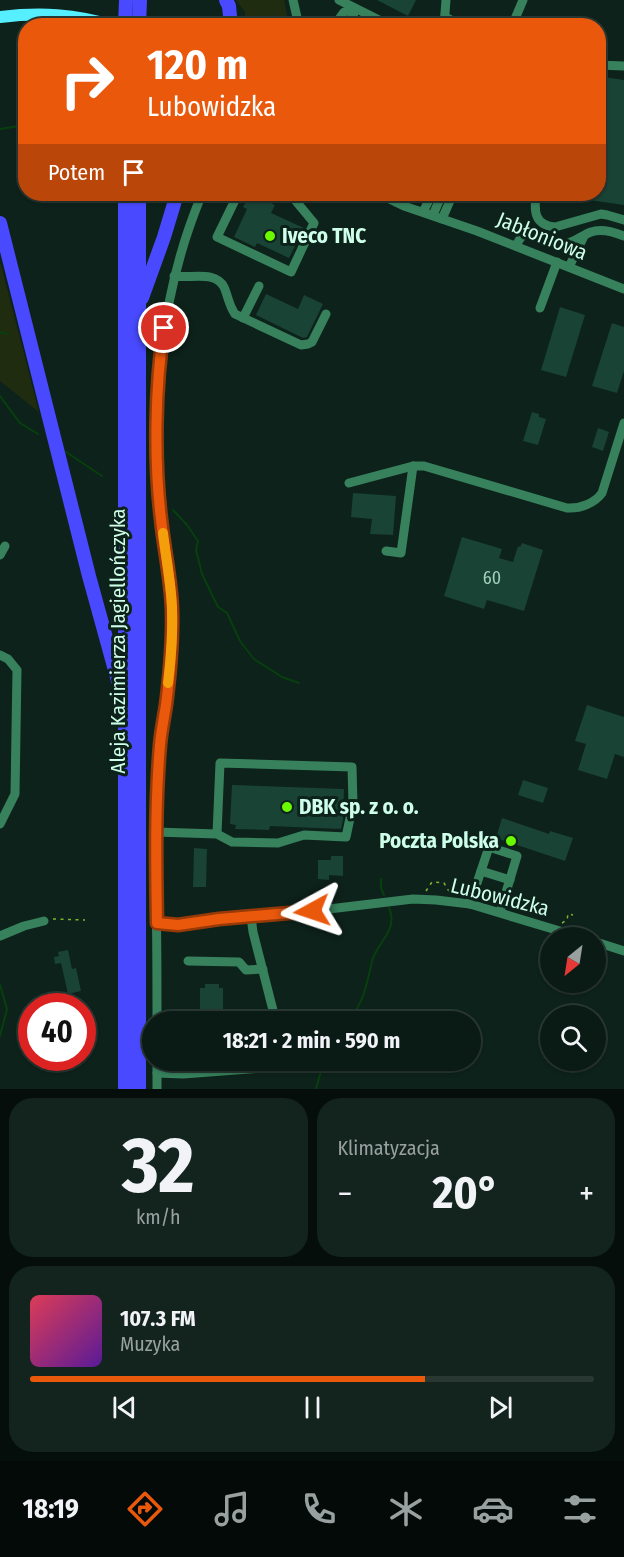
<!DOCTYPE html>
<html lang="pl">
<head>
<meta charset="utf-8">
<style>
	:root { --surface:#0a1a14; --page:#13231d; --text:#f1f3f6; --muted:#99a1a0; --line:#2a3834; --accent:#ea580c }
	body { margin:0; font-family:"Fira Sans Condensed",sans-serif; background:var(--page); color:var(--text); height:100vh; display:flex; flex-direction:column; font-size:22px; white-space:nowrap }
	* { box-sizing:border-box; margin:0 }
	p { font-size:20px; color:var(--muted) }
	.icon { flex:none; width:33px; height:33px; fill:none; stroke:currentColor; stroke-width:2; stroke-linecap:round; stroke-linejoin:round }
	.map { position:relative; height:1089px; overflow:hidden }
	.side { display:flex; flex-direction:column; gap:9px; padding:9px; background:#060e0b; flex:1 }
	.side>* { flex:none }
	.top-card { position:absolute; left:18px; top:18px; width:588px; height:183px; border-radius:24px; box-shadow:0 2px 4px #0004,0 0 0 2px var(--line); background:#ea580c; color:#fff; overflow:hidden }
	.needle { width:39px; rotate:210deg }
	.fabs { position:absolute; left:540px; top:927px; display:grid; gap:12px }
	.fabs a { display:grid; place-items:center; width:66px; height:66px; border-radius:50%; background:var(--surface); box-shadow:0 2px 4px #0004,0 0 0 2px var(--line); font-size:30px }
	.speed { position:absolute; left:18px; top:993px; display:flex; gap:12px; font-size:30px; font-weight:700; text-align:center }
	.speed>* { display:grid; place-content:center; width:78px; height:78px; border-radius:50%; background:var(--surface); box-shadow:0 2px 4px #0004,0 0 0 2px var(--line); line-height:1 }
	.speed .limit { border:9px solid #d22; background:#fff; color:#111 }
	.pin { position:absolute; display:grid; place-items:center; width:51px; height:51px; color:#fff; margin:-26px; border:3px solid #fff; border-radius:50%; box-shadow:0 2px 6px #0007 }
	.me { position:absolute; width:66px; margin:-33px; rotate:265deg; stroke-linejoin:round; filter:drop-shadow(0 0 4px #0008) }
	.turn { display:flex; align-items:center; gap:21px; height:126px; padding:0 30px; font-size:27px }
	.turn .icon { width:78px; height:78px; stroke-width:2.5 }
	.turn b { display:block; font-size:42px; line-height:51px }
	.then { display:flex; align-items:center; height:57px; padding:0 30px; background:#0003; gap:12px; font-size:22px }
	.big { font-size:45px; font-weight:700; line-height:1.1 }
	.side .widget { flex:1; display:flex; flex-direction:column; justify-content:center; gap:9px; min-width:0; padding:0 21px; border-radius:24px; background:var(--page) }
	.side .dial { align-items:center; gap:0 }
	.dial b { font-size:78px; line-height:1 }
	.song { display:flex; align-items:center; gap:18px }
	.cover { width:72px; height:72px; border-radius:9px; background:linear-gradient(135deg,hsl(350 70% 55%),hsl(270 70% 35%)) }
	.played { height:6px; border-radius:3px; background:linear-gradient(90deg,var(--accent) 70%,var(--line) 70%) }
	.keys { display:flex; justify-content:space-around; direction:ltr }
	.heat { display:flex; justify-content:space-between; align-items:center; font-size:33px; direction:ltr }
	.side .tiles { flex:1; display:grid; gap:9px; grid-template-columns:1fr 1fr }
	.widget:last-child { grid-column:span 2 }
	.trip { position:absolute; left:142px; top:1011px; width:339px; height:60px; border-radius:30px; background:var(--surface); box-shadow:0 2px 4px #0004,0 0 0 2px var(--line); font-weight:700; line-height:60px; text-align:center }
	.tabs { display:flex; height:96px; justify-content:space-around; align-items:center; background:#040a08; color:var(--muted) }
	.tabs .icon { width:42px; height:42px }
	.tabs .selected { color:var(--accent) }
	.tabs b { font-size:27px; color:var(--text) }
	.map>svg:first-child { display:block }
	.green { fill:#202c10 }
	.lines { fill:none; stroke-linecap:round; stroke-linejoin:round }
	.stream { stroke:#083f0e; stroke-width:2 }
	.building { fill:#184335 }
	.path { stroke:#7db52b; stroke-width:1.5; stroke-dasharray:3 4.5; stroke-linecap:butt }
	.minor { stroke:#37825d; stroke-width:9 }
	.major { stroke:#55efff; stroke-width:12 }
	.highway { stroke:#494aff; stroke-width:14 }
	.route-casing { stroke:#983908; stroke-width:15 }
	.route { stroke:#ea580c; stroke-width:10 }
	.slow { stroke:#f59e0b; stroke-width:10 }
	.poi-dot { fill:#6bf900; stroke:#0d221a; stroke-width:2 }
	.labels { text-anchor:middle; stroke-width:6; stroke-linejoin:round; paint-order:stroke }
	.number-label { font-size:18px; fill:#a0d0bd }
	.poi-label { font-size:21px; font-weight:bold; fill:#ceffea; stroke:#0d221a; text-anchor:start }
	.street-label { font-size:21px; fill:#ceffea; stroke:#0d221a }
</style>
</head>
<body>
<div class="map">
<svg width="624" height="1089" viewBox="0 0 624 1089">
	<rect width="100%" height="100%" fill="#0d221a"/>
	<g class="green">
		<path d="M 236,0 L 284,0 L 289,25 L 245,25 L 245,12 Z"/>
		<path d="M 0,261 L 39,412 L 0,381 Z"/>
	</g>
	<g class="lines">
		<g class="stream">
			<path d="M 0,129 L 19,126 L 26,118"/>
			<path d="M 0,332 L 7,334"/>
			<path d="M 0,396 L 20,423 L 38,434"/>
			<path d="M 66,452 L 102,476"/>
			<path d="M 173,510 L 187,525 L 198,541 L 196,550 L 202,574 L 218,607 L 227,613 L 240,641 L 254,659 L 282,677 L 299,683"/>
			<path d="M 381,879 L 381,888 L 384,895"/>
			<path d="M 0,985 L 7,1009 L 0,1036"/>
			<path d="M 347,1022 C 360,1009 365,992 369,974 C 371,969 371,961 374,956 C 381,940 398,927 389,908"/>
			<path d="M 316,1089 L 324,1060"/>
		</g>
	</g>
	<g class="building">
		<path d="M 377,0 L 416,0 L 408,16 Z"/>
		<path d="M 603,77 L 624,80 L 624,205 L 589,200 L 589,194 L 598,194 L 598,118 Z"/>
		<path d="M 250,194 L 263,194 L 261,198 L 275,205 L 271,213 L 304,228 L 289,258 L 257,243 L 255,247 L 234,237 L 247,209 L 243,207 Z"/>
		<path d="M 266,294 L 298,309 L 304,295 L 323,304 L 307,337 L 303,338 L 256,315 Z"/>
		<path d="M 560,307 L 585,315 L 566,377 L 541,370 Z"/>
		<path d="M 612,323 L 624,327 L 624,371 L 617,393 L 592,386 Z"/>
		<path d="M 532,412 L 539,414 L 539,417 L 546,419 L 538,445 L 523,441 Z"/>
		<path d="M 598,428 L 609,432 L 603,451 L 592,447 Z"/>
		<path d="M 353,493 L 396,496 L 393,535 L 370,534 L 372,519 L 351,517 Z"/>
		<path d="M 462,537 L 502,549 L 499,558 L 513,562 L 518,546 L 520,547 L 522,543 L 543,550 L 524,611 L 487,600 L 484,609 L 444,596 Z"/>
		<path d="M 587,705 L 624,717 L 624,757 L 615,754 L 607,779 L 578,770 L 586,744 L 575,741 Z"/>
		<path d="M 523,780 L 548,788 L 543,803 L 518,795 Z"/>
		<path d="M 232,785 L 344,789 L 343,820 L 341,829 L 270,826 L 269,830 L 235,829 L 236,825 L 230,824 Z"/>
		<path d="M 502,818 L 549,834 L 550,831 L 573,838 L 565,861 L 496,838 Z"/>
		<path d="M 194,848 L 207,849 L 206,887 L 193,887 Z"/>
		<path d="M 331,856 L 343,856 L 343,876 L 329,875 L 329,880 L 318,879 L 318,860 L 331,860 Z"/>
		<path d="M 68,950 L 72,969 L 76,968 L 81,991 L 68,994 L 61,963 L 55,964 L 54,957 L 59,956 L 58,952 Z"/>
		<path d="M 205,984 L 219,984 L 219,988 L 223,988 L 223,1022 L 200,1022 L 200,988 L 205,988 Z"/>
	</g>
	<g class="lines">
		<g class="path">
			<path d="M 426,891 L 432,882 L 444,883 L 450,893"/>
			<path d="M 53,919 L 85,920"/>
			<path d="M 562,923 L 567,920 L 568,914 L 573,915"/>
		</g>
		<g class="minor">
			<path d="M 293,0 L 299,26"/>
			<path d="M 339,0 L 391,26"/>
			<path d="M 445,17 L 463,26"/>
			<path d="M 334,26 L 344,12 L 356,9"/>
			<path d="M 348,26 L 356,9"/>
			<path d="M 444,26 L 446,0"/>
			<path d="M 512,26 L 523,0"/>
			<path d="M 598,65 L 624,66"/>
			<path d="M 238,194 L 217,237 L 291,272 L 314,223 L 290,194"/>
			<path d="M 379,194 L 404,206 L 477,231 L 624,289"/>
			<path d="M 536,194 C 534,211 534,225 555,227 L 601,214 L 607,215 L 624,220"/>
			<path d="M 423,212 L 432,194"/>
			<path d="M 433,215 L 442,194"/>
			<path d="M 442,219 L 453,194"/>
			<path d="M 516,246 C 518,242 520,237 524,235 C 535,230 546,242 556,244 C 569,247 580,236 591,232 C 602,228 614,232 624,236"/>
			<path d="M 569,267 L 584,236"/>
			<path d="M 174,276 C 190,279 215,270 224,287 C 228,296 229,306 235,314 L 301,345 L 308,344 L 312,342 L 326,314"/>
			<path d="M 540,308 L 557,262"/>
			<path d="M 243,318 L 259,286"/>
			<path d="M 349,483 L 413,466 L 424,466 L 567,508 C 580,509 595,503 602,493 L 624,423"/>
			<path d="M 386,551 L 401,553 L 413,466"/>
			<path d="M 0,555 L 5,546"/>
			<path d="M 0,655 L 8,659 L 17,670 L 15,794 L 0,824"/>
			<path d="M 156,832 L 217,834 L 232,842 L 278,843 L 304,835 L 346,837 L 353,804 L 352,767 L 220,763 L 217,834"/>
			<path d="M 481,871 L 510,880"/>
			<path d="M 470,904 L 489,847 L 517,856 L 500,912"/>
			<path d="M 251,917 L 253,932 L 276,1022"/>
			<path d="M 157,923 L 178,925 L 219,919 L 312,911 L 413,899 L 436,900 L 470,904 L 583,938"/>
			<path d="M 0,936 L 24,926 L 44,921"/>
			<path d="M 596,942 L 624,951"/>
			<path d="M 188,961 L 239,962 L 246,970 L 263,969"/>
			<path d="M 157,1022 C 157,979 157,937 156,894 C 156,845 155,794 160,745 C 164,707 172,670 172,632 C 172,611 171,589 168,568 C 166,550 162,533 160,514 C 151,404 159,296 202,194"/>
			<path d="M 286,1060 L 286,1062"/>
			<path d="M 157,1073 L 183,1074 L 263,1068"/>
			<path d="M 157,1089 L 157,1060"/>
		</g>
		<path class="major" d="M 0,17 C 40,12 75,14 114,26"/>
		<g class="highway">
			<path d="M 226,0 L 229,6 L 231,26"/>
			<path d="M 125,26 L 126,0"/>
			<path d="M 139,26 L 140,0"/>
			<path d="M 125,194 L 125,1089"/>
			<path d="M 0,223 L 89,576 L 121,692"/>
			<path d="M 142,298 L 164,237 L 177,194"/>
			<path d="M 139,1089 L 139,194"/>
		</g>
	</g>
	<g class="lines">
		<defs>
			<path id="route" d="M 164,328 C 155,386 154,461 161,519 C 164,549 171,579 172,609 C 173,641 170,673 166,705 C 164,718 161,732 160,745 C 155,804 156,864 157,923 L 178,925 L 219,919 L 312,911"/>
		</defs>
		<use href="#route" class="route-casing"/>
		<use href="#route" class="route"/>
		<path class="slow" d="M 163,533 C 166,558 171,583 172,608 C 173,633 171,658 168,683"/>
	</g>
	<g class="poi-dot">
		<circle cx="270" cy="236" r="6"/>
		<circle cx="287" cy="807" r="6"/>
		<circle cx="511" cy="841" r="6"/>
	</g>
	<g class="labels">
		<g class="number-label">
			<text x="492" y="584">60</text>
		</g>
		<g class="poi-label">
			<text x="282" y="243">Iveco TNC</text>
			<text x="299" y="814">DBK sp. z o. o.</text>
			<text x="499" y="848" text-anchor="end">Poczta Polska</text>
		</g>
		<g class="street-label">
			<text transform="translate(542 236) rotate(22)" y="7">Jabłoniowa</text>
			<text transform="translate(118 641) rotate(-90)" y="7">Aleja Kazimierza Jagiellończyka</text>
			<text transform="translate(500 897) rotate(14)" y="7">Lubowidzka</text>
		</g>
	</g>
</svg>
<div class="fabs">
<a><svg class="needle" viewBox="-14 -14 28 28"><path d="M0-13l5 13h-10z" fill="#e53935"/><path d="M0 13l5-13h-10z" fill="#99a1a0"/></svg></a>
<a><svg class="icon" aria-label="search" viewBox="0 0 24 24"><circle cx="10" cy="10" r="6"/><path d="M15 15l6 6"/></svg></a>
</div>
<div class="speed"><div class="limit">40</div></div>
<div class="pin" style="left:164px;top:328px;background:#d93025"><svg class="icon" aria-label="arrive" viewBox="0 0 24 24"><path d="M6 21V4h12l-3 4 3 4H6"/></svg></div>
<svg class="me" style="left:312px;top:911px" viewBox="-20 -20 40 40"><path d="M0-17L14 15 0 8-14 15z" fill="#ea580c" stroke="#fff" stroke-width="4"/></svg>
<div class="trip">18:21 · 2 min · 590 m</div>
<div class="top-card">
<div class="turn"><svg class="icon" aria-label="right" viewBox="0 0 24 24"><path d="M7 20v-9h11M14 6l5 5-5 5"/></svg><div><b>120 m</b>Lubowidzka</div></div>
<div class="then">Potem<svg class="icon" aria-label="arrive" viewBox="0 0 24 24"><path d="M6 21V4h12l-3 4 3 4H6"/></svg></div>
</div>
</div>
<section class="side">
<div class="tiles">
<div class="widget dial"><b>32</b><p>km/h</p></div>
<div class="widget"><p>Klimatyzacja</p>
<div class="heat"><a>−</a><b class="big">20°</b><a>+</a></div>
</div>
<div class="widget">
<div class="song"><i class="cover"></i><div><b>107.3 FM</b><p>Muzyka</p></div></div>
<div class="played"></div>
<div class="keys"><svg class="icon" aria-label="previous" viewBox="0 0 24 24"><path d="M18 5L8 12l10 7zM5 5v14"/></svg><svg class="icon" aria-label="pause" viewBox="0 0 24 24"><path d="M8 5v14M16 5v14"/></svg><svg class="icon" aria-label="next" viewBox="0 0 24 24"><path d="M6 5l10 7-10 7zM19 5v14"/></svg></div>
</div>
</div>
</section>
<nav class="tabs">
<b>18:19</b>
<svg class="icon selected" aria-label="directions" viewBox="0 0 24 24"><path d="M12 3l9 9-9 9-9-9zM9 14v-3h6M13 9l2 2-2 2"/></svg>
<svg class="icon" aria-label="music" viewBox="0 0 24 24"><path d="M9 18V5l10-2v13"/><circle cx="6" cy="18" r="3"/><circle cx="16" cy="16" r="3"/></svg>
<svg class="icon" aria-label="phone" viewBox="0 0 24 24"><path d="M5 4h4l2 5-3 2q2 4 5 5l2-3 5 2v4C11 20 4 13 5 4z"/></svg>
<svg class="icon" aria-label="climate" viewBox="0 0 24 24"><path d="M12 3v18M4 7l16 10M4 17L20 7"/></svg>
<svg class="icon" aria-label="car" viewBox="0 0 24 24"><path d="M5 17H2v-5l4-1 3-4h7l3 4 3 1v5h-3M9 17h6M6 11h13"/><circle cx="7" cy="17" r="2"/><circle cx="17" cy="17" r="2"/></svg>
<svg class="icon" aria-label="filters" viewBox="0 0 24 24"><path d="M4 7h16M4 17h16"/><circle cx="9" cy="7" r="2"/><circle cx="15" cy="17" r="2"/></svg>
</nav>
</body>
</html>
